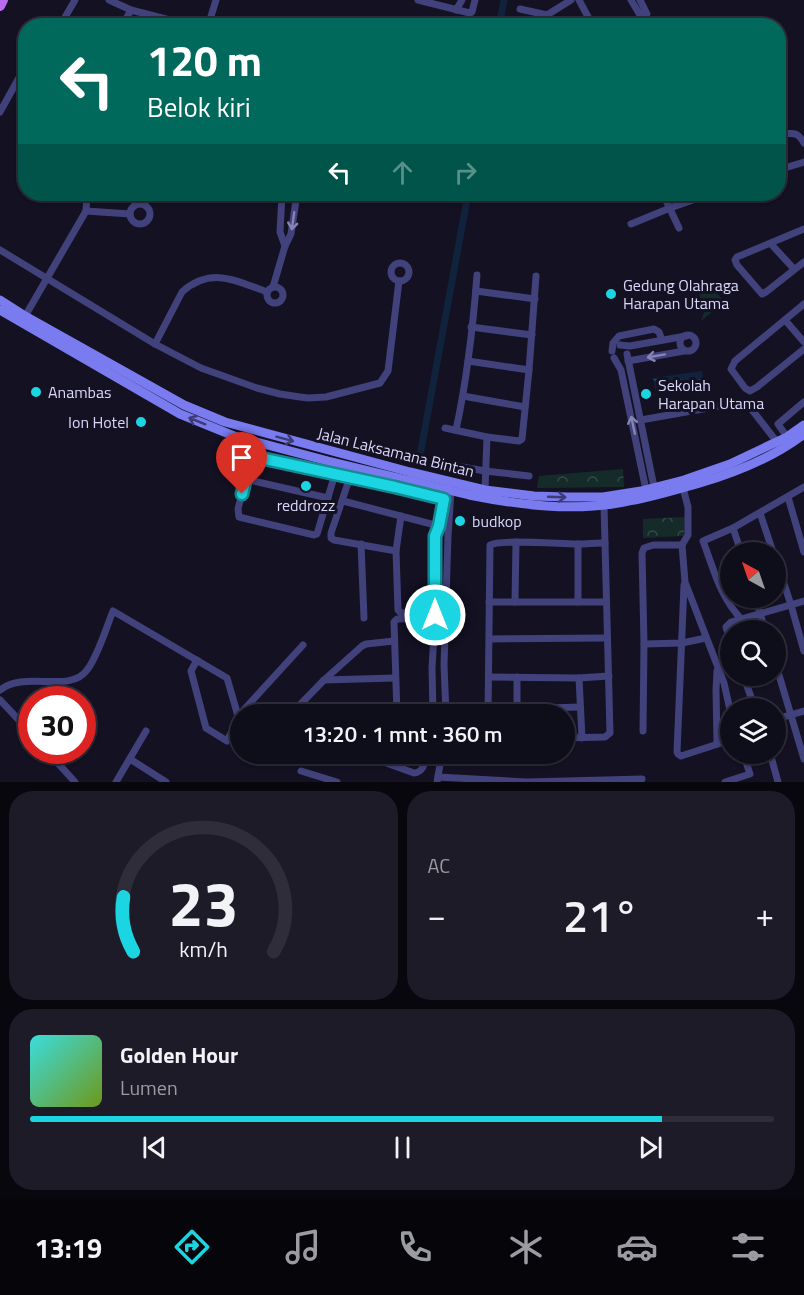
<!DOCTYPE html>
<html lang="id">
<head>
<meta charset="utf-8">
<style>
	:root { --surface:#0e0d1a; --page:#1c1b27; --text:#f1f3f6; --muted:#9b9ca2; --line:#2e2d39; --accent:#1bd6e2 }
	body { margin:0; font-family:"Titillium Web",sans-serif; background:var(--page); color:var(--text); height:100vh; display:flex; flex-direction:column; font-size:22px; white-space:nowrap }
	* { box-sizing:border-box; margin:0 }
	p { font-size:20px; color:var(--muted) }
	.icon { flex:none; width:33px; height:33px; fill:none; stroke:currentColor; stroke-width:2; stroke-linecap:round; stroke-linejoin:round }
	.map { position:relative; height:782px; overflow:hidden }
	.drawer { display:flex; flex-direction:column; gap:9px; padding:9px; background:#08070e; flex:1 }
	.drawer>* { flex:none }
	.hud { position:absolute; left:18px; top:18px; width:768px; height:183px; border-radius:24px; box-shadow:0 2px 4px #0004,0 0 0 2px var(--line); background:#00695c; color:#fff; overflow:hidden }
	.needle { width:39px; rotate:320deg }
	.controls { position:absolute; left:720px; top:542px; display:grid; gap:12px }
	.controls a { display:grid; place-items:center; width:66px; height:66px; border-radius:50%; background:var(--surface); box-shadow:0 2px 4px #0004,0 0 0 2px var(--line); font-size:30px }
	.speed { position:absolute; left:18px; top:686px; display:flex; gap:12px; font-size:30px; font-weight:700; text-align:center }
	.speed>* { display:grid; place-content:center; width:78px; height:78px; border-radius:50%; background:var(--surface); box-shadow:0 2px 4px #0004,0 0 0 2px var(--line); line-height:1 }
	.speed .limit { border:9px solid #d22; background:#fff; color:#111 }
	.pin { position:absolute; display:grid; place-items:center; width:51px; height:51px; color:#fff; margin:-62px -26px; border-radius:50% 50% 50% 0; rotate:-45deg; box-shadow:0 0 6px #0007 }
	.pin .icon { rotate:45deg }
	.me { position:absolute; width:66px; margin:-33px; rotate:0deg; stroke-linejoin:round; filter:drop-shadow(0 0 4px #0008) }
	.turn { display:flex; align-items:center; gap:21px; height:126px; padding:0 30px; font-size:27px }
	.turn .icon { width:78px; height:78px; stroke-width:2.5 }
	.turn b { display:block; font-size:42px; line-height:51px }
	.lanes { display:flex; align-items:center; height:57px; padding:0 30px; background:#0003; justify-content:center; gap:30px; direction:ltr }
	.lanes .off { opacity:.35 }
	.big { font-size:45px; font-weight:600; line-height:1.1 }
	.drawer .card { flex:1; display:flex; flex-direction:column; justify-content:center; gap:9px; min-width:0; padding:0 21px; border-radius:24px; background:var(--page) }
	.drawer .dial { align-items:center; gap:0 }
	.dial svg { height:156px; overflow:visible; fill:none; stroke:var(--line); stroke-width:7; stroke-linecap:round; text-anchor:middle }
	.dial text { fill:var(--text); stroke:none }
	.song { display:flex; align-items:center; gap:18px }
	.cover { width:72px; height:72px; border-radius:9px; background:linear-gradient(135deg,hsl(180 70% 55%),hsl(80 70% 35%)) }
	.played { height:6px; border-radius:3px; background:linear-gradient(90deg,var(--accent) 85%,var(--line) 85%) }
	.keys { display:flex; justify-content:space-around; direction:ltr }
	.heat { display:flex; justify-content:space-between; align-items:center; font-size:33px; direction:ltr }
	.drawer .tiles { flex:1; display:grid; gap:9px; grid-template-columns:1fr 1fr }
	.card:last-child { grid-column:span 2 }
	.trip { position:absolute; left:230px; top:704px; width:345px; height:60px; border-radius:30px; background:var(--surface); box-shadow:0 2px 4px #0004,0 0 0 2px var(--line); font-weight:600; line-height:60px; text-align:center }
	.tabs { display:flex; height:96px; justify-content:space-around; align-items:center; background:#06050a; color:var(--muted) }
	.tabs .icon { width:42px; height:42px }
	.tabs .current { color:var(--accent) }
	.tabs b { font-size:27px; color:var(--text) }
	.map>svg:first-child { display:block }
	.park { fill:url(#park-crowns) }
	.water { fill:url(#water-waves) }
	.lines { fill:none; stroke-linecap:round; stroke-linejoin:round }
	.canal { stroke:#10223c; stroke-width:7 }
	.street { stroke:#41417b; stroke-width:7 }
	.secondary { stroke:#797bef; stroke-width:9 }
	.primary { stroke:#b76bed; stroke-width:10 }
	.oneway { stroke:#8584b4 }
	.oneway2 { stroke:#3c3b74 }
	.route-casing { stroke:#128b93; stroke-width:15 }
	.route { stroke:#1bd6e2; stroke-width:10 }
	.poi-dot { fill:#1bd6e2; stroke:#131122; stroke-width:2 }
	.labels { text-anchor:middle; stroke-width:6; stroke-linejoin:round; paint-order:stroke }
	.poi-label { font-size:16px; fill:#d9d7fa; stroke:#131122; text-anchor:start }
	.street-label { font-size:16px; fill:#d9d7fa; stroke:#131122 }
</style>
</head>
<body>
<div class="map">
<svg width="804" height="782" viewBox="0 0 804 782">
	<defs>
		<pattern id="park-crowns" width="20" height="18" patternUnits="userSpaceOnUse" patternTransform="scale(1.5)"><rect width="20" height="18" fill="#142b29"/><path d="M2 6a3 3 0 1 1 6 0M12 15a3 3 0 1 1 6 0" fill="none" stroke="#364949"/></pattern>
		<pattern id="water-waves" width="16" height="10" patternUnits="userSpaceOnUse" patternTransform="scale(1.5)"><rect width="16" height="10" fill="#10223c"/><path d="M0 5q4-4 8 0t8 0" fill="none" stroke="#324159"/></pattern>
	</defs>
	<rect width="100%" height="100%" fill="#131122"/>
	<g class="park">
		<path d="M 706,279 L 724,302 L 701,321 L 706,307 L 702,307 L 697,281 Z"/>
		<path d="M 623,469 L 624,487 L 537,488 L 539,476 Z"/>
		<path d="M 685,517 L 684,536 L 643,538 L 643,519 Z"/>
	</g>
	<path class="water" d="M 702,371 L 704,385 L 656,392 L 653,378 Z"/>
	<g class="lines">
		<g class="canal">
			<path d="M 499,26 L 504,0"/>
			<path d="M 419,461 L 468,194"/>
		</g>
		<g class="street">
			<path d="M 109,0 L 131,10 L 193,26"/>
			<path d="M 418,0 L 470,13 L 472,12 L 475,0"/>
			<path d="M 579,0 L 593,26"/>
			<path d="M 631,0 L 640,15 L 645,16 L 647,14 L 640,0"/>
			<path d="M 520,9 L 547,15"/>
			<path d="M 456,10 L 462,0"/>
			<path d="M 60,26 L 75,0"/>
			<path d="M 122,26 L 131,10"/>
			<path d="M 208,26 L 216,0"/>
			<path d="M 543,26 L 547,15 L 571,0"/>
			<path d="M 0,112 L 26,65"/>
			<path d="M 778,133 C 792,135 796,129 804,143"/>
			<path d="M 778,170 L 804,162"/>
			<path d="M 282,194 L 280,232 L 285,246"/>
			<path d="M 663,194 L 679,228"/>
			<circle cx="140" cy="214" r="10"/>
			<path d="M 86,211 L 130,214"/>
			<path d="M 631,224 L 670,208 L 710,194"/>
			<path d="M 804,229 L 737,257 L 735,260 L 737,265 L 762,294 L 766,292 L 804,262"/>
			<path d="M 771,244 L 794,269"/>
			<path d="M 0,250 L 155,344 L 201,368 L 257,388 L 280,394 L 300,397 L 308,398 L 326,397 L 380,383 L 388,371 L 399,281"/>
			<circle cx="400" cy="272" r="9"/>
			<circle cx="275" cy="295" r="8"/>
			<path d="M 273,287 L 285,246 L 291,234 L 297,194"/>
			<path d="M 476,291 L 535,299"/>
			<path d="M 804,304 L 735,361 L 731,369 L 745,388 L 750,391 L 757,387 L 804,349"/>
			<path d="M 24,318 L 86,211 L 87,194"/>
			<path d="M 785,320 L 804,342"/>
			<path d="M 471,327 L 532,335"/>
			<circle cx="688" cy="343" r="8"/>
			<path d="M 155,344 L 182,292 C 211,266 237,281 267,292"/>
			<path d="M 620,345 L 630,346 L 686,336"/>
			<path d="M 612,351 L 613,343 L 619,336 L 654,329 L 659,332 L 662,340"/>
			<path d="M 627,354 L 654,487"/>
			<path d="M 614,358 L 621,370 L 646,490"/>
			<path d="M 468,361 L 529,370"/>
			<path d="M 628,361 L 684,351"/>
			<path d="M 463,396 L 525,407"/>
			<path d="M 641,420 L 742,402 L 749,406 L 777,442"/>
			<path d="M 445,428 L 487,437 L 519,441 L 522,439 L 529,370 L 536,276"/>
			<path d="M 456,430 C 467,379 473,327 477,275"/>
			<path d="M 787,437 L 778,424 L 804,402"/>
			<path d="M 255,442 L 238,509 L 239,517 L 314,535 L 317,534 L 335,474"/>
			<path d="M 251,456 L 395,487 L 444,499"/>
			<path d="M 440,463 L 485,471 L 529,476"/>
			<path d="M 350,477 L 331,533 L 331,538 L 334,540 L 396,551"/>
			<path d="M 245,479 L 328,498"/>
			<path d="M 683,488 L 688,507 L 688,535 L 682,545 L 685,582 L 724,683 L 730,710"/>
			<path d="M 485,490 L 487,437"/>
			<path d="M 788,497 L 804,552"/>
			<path d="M 343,501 L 439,526"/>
			<path d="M 760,513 L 773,552"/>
			<path d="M 401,516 L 396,551 L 398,610 L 401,613 L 435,612"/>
			<path d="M 733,528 L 741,552"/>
			<path d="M 361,544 L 364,618"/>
			<path d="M 578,544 L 578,602"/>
			<path d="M 776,559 L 791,605 L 804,651"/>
			<path d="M 684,585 L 677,752 L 678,754 L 681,756 L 730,740"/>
			<path d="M 755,597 L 765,630"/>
			<path d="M 489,602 L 606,602"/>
			<path d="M 515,602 L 516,542"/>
			<path d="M 742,620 C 720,597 714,570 703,541 L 733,528 L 804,487"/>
			<path d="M 490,639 L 607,638"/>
			<path d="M 730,640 L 726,627 L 731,622 L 804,601"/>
			<path d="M 644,644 L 682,643 L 706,638"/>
			<path d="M 197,660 L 191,671 L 206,728 L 227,741 L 240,715"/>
			<path d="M 776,665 L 804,759"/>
			<path d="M 743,675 L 755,708"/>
			<path d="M 489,677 L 579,678 L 609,676"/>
			<path d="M 517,677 L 517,714"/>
			<path d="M 579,678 L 582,738"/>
			<path d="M 324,680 L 395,678"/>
			<path d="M 0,690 C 25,670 70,694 87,670 C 98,656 106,628 113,611 L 227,678 L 238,716"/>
			<path d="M 0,700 L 32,734"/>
			<path d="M 517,709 L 580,707"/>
			<path d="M 240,714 L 303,645"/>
			<path d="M 291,714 L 324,680 L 362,646 L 366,644 L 394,641"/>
			<path d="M 387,714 L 446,711"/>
			<path d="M 397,714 L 394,622 L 397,619 L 435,618"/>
			<path d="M 433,714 L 432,668 L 435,618 L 435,536 L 439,526 L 445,490"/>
			<path d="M 446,714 L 444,665 L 448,536 L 451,491"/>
			<path d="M 488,714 L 490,545 C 501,539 560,544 576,544 C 586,544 596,543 605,543"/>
			<path d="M 776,719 L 804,711"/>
			<path d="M 643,731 L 644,644 L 642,553 L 644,548 L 653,545 L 682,545"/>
			<path d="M 564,738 L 605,737 L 610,733 L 604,505"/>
			<path d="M 717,744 L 716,690 L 717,671"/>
			<path d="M 46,750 L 75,782"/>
			<path d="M 359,753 L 414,773 C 424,772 425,762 427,753"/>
			<path d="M 770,753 L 778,782"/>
			<path d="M 130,759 L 166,782"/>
			<path d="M 301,771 L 337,782"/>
			<path d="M 438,777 L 527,782 L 642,779"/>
			<path d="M 116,782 L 146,731"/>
			<path d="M 437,782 L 442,753"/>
			<path d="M 725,782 L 750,774 L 743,753"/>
		</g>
		<g class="secondary">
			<path d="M 0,300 L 25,316 L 184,405 L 225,422 L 410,472 L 485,490 L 534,496 L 567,497 L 603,497 L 641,491 L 684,480 L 730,464 L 787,437 L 804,425"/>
			<path d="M 0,310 L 180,414 L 234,436 L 328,461 L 469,495 C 519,505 573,512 624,502 C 650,498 675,490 700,483 C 737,472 774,457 804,434"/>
		</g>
		<path class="primary" d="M 0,6 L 3,0"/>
	</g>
	<defs><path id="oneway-shaft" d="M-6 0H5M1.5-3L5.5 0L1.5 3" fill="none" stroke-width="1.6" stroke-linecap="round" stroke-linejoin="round" transform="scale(1.5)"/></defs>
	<g class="oneway">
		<use href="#oneway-shaft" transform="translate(293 221) rotate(98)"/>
		<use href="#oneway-shaft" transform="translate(656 356) rotate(170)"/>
		<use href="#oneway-shaft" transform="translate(633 425) rotate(-102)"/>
	</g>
	<g class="oneway2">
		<use href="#oneway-shaft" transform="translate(197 421) rotate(-158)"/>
		<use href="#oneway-shaft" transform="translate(285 439) rotate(15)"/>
		<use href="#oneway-shaft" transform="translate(557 497) rotate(2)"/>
	</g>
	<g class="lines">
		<defs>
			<path id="route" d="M 242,494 L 251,456 L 395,487 L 444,499 L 439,526 L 435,536 L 435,615"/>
		</defs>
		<use href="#route" class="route-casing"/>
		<use href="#route" class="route"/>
	</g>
	<g class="poi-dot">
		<circle cx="611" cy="294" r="6"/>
		<circle cx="36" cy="392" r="6"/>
		<circle cx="646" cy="394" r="6"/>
		<circle cx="141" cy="422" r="6"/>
		<circle cx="306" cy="486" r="6"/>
		<circle cx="460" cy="521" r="6"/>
	</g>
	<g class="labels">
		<g class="poi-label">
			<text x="623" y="291">Gedung Olahraga<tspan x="623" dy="18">Harapan Utama</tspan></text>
			<text x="658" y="391">Sekolah<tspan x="658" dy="18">Harapan Utama</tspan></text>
			<text x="48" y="398">Anambas</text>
			<text x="129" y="428" text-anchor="end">Ion Hotel</text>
			<text x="306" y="511" text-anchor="middle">reddrozz</text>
			<text x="472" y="527">budkop</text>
		</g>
		<g class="street-label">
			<text transform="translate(396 452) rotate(14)" y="6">Jalan Laksamana Bintan</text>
		</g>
	</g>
</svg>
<div class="controls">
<a><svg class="needle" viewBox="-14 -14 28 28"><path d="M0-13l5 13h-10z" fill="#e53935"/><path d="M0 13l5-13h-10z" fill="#9b9ca2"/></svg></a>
<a><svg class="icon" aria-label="search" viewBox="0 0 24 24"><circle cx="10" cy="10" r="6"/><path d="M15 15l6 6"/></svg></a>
<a><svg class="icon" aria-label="layers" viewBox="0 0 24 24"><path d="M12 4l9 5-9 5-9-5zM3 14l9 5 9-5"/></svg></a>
</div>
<div class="speed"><div class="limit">30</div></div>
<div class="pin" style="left:242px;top:494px;background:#d93025"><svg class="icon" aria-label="arrive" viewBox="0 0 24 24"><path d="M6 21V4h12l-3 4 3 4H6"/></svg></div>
<svg class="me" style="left:435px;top:615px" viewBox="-20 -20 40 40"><circle r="17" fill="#1bd6e2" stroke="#fff" stroke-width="3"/><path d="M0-11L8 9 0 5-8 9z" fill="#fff"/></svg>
<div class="trip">13:20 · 1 mnt · 360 m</div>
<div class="hud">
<div class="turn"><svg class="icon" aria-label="left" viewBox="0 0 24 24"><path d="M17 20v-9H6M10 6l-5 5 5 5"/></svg><div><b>120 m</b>Belok kiri</div></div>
<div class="lanes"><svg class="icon" aria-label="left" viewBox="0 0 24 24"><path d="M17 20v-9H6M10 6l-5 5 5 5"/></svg><svg class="icon off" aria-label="ahead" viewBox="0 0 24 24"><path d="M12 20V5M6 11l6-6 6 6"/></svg><svg class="icon off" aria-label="right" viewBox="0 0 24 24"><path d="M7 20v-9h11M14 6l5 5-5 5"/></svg></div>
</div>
</div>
<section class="drawer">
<div class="tiles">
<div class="card dial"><svg viewBox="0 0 100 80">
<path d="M14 69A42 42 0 1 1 86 69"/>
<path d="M14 69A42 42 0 0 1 9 41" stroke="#1bd6e2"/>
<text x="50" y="56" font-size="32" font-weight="700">23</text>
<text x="50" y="72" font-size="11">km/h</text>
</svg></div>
<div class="card"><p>AC</p>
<div class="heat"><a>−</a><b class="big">21°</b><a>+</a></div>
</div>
<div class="card">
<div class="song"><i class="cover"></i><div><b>Golden Hour</b><p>Lumen</p></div></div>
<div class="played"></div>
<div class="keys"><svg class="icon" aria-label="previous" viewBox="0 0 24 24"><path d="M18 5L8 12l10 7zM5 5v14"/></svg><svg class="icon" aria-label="pause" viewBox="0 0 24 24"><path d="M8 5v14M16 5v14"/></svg><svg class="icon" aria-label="next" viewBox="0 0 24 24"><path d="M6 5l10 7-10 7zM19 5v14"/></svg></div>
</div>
</div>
</section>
<nav class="tabs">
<b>13:19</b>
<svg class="icon current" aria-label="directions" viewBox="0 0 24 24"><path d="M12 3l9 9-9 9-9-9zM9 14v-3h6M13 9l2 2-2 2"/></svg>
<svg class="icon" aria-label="music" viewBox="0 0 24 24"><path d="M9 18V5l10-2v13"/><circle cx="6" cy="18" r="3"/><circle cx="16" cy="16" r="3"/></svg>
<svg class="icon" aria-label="phone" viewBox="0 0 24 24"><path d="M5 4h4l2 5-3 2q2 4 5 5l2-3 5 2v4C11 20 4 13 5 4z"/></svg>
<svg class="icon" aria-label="climate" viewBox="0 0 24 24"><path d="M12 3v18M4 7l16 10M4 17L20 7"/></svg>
<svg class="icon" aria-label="car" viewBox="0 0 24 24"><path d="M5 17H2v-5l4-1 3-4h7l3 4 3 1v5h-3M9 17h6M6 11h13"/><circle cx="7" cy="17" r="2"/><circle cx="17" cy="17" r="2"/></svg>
<svg class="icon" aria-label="filters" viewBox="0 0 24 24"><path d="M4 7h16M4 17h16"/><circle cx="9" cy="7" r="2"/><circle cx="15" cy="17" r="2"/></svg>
</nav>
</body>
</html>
